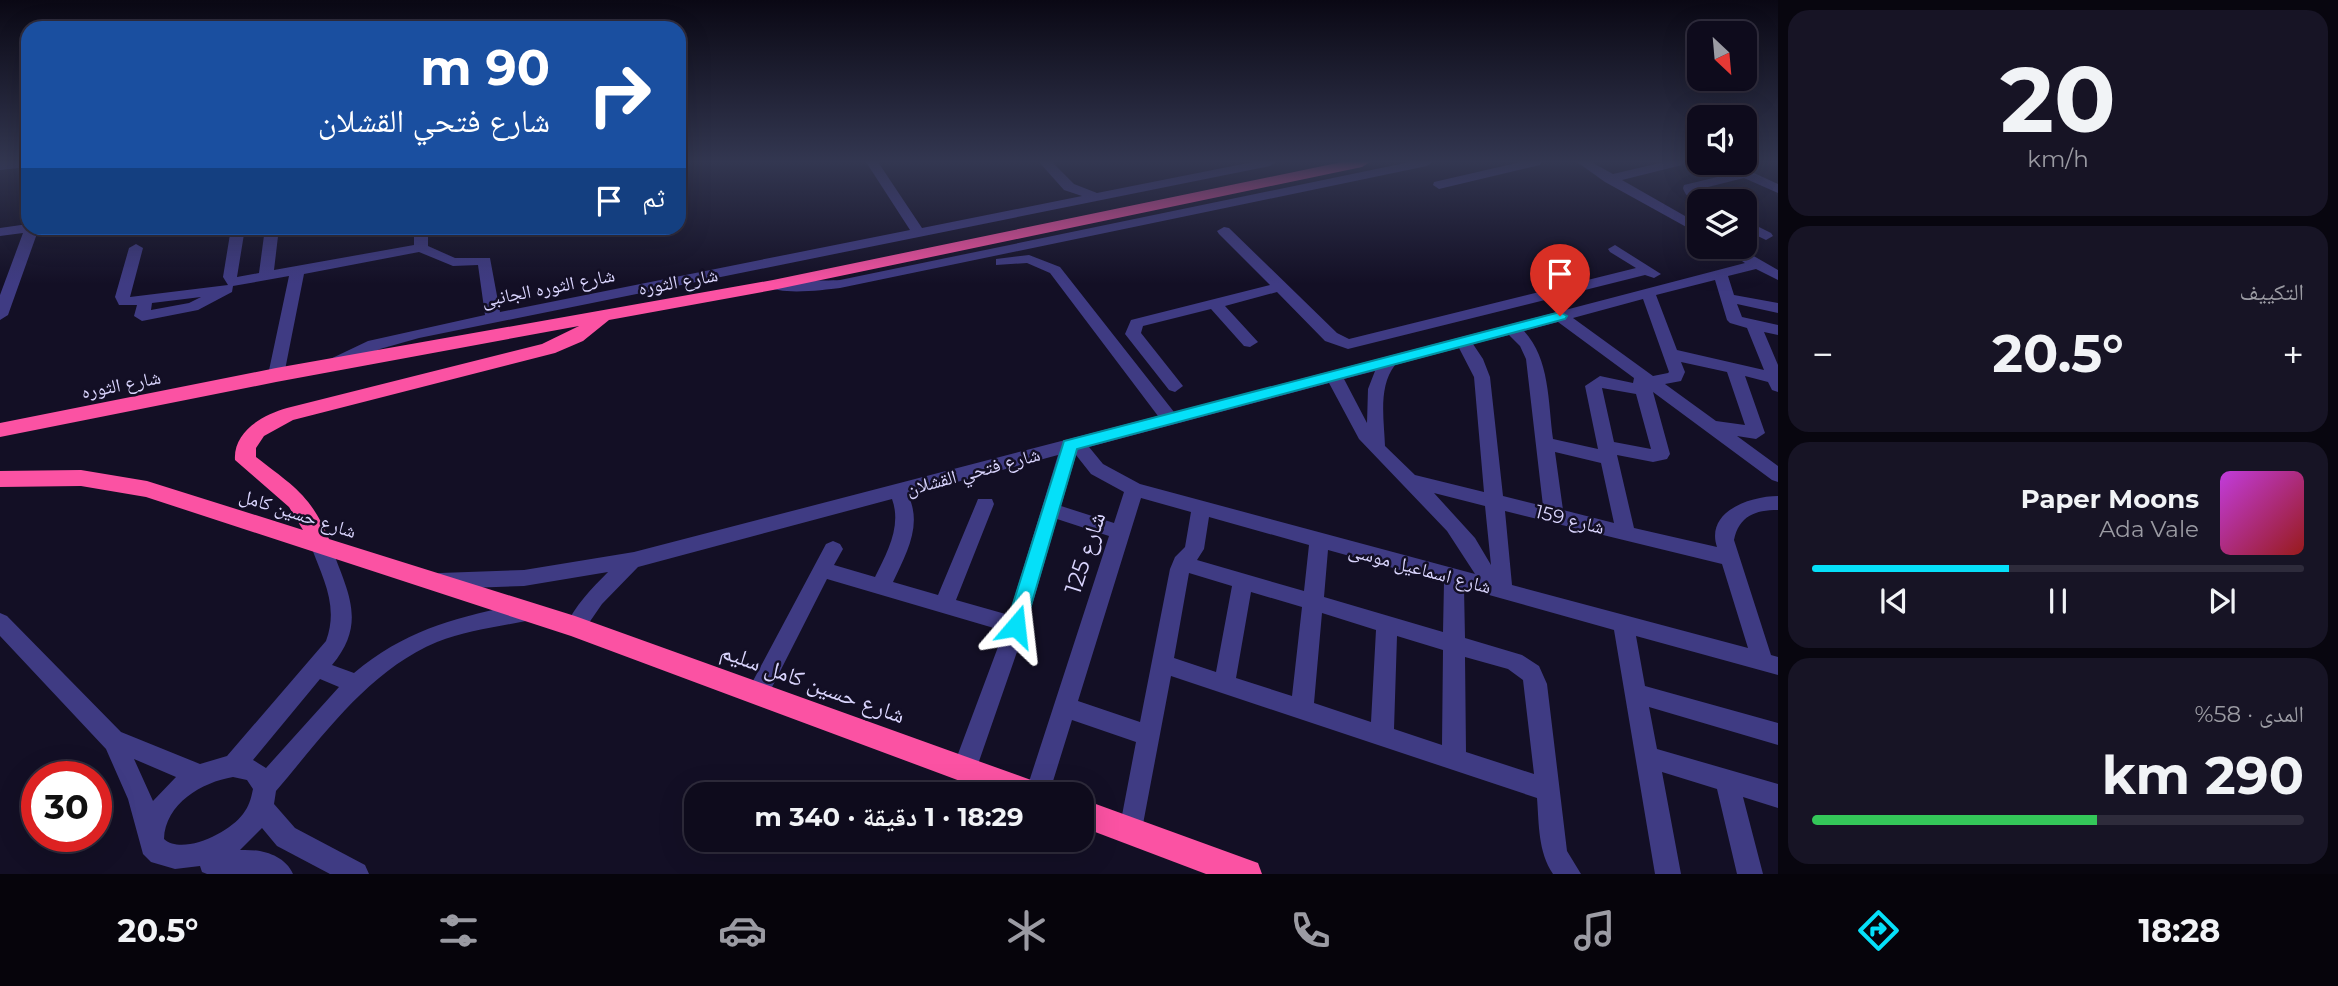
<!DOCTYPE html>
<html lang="ar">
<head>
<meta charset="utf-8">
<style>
	:root { --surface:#0e0b1c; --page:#171425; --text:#f1f3f6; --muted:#9b9ba3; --line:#2e2b3b; --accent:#05e0f9 }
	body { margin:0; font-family:Montserrat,"Noto Naskh Arabic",sans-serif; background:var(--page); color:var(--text); direction:rtl; height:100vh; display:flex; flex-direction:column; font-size:26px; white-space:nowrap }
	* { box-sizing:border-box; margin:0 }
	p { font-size:23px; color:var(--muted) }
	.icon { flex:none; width:38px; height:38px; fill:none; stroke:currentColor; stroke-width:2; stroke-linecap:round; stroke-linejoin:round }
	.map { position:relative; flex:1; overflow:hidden; direction:ltr }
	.sheet { display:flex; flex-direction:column; gap:10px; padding:10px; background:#08060f; width:560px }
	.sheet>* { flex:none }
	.hud { position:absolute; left:21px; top:21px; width:665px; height:214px; border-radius:21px; box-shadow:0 7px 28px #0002,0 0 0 2px var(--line); direction:rtl; background:#1a4fa0; color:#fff; overflow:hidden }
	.needle { width:46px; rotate:154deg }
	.buttons { position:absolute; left:1687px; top:21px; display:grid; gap:14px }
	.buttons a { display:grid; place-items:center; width:70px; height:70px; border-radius:14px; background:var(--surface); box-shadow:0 7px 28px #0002,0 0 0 2px var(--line); font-size:35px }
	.speed { position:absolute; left:21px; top:761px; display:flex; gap:14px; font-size:35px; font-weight:700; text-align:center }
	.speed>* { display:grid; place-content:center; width:91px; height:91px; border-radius:50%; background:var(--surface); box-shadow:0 7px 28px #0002,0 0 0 2px var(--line); line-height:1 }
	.speed .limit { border:10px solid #d22; background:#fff; color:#111 }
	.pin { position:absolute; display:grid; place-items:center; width:60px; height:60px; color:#fff; margin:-72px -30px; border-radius:50% 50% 50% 0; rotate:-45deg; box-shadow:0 0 7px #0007 }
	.pin .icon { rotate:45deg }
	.me { position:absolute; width:77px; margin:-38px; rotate:17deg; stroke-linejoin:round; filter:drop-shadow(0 0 5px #0008) }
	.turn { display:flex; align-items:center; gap:24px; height:147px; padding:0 21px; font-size:32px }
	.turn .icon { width:91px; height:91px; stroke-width:2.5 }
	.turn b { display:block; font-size:49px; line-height:60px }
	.then { display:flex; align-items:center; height:66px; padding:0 21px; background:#0003; gap:14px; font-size:26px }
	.big { font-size:52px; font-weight:700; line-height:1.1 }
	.sheet .widget { flex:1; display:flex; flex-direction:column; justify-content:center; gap:10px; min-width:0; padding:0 24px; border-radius:21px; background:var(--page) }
	.sheet .dial { align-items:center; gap:0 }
	.dial b { font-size:91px; line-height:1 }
	.song { display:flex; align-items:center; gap:21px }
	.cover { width:84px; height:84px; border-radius:10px; background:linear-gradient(135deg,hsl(290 70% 55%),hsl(0 70% 35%)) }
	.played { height:7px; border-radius:4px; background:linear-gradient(90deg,var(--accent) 40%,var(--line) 40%) }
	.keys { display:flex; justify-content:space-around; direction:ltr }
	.heat { display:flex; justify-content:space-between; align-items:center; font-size:38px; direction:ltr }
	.charge { height:10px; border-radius:5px; background:linear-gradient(90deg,#34c759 58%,var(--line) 0) }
	.trip { position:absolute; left:684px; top:782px; width:410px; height:70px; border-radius:21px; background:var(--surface); box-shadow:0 7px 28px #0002,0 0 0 2px var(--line); font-weight:700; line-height:70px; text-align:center; direction:rtl }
	.menu { display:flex; height:112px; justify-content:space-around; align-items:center; background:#06040b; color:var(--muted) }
	.menu .icon { width:49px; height:49px }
	.menu .selected { color:var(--accent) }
	.menu b { font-size:32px; color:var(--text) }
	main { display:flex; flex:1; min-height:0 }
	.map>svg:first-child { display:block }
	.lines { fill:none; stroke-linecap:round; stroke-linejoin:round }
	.minor { fill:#3f3b83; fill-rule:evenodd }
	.highway { fill:#fb52a3; fill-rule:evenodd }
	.route { fill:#05e0f9; stroke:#0392a2; stroke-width:2 }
	.labels { text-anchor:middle; stroke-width:5; stroke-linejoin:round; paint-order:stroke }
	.street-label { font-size:19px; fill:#dad5fe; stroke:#130f25 }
	.near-street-label { font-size:23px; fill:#dad5fe; stroke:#130f25 }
</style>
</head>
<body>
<main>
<section class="sheet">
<div class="widget dial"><b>20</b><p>km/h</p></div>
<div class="widget"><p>التكييف</p>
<div class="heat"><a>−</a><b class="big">20.5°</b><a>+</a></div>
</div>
<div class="widget">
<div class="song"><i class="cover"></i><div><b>Paper Moons</b><p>Ada Vale</p></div></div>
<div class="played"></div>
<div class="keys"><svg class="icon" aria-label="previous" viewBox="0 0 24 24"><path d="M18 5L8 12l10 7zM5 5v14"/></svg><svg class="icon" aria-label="pause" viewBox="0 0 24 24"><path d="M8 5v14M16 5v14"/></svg><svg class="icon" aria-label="next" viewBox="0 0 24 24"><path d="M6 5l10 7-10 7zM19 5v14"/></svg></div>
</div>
<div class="widget"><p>المدى · 58%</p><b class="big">290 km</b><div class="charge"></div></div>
</section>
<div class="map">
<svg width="1778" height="874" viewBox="0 0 1778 874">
	<rect width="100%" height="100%" fill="#130f25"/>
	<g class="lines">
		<g class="minor">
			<path d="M 0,162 L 28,162 L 28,167 L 0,170 Z"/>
			<path d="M 866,162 L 878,162 L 922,228 L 1082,196 L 1064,190 L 1039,162 L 1052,162 L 1074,184 L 1097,193 L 1253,162 L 1276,162 L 1270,166 L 419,338 L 380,349 L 332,370 L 324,365 L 326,361 L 368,341 L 485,315 L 478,265 L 453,266 L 419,252 L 304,274 L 284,375 L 276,380 L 268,375 L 289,276 L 233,286 L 232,292 L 198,310 L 142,321 L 134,316 L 137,305 L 119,305 L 115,297 L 129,248 L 136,244 L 143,248 L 130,297 L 228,285 L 223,277 L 231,228 L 245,228 L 237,277 L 259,273 L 265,228 L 279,228 L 274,270 L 414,245 L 414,228 L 428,228 L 428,246 L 455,258 L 490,258 L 500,312 L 910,230 ZM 201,297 L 189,303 L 151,310 L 152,303 Z"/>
			<path d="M 1410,162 L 1433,162 L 1427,166 L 840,288 C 822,290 779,296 766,285 C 772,280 826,281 840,280 Z"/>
			<path d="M 1521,162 L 1542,162 L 1540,165 L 1439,189 L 1433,185 L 1434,182 Z"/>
			<path d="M 1577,162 L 1591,162 L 1613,174 L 1664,162 L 1684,162 L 1682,165 L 1622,180 L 1699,224 L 1699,234 L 1605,182 Z"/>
			<path d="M 1716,163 L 1732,163 L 1778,184 L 1778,193 L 1744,178 L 1696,190 L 1712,201 C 1700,201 1687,202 1683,188 L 1684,185 L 1734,173 Z"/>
			<path d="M 1745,220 L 1771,233 L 1773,236 L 1766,240 L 1745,230 Z"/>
			<path d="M 28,224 L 28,228 L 39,228 L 8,315 L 0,320 L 0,295 L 23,233 L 0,236 L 0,228 Z"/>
			<path d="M 1224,227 L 1229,228 L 1337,333 L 1349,339 L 1636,268 L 1610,252 L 1608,249 L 1615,245 L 1661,274 L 1654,278 L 1645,275 L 1348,349 L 1325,341 L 1277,292 L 1225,306 L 1258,342 L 1250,347 L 1244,346 L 1211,309 L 1143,326 L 1141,333 L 1183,386 L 1175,392 L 1169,390 L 1125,334 L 1131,320 L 1270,285 L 1219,234 L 1217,231 Z"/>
			<path d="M 1721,247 L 1738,247 L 1778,270 L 1778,280 L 1756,269 L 1728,276 L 1734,295 L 1778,303 L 1778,313 L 1737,304 L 1742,317 L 1778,325 L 1778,335 L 1764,332 L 1778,365 L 1778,392 L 1772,390 L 1768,382 L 1745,376 L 1765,433 L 1756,439 L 1737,436 L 1778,466 L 1778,482 L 1772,480 L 1653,392 L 1670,454 L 1667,459 L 1653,462 L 1617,455 L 1634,528 L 1717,547 C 1705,511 1751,496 1778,496 L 1778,510 C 1755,510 1739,516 1734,540 L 1771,655 L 1778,657 L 1778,675 L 1636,636 L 1645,686 L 1778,723 L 1778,745 L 1649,707 L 1657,749 L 1778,784 L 1778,808 L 1743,797 L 1763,874 L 1737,874 L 1717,789 L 1662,772 L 1681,874 L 1655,874 L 1614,630 L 1464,588 L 1465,638 L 1522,655 L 1539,666 L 1547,684 L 1567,851 L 1581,874 L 1553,874 C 1538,852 1539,824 1537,798 L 1171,676 L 1140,840 L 1131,843 L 1122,840 L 1119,831 L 1136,742 L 1072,720 L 1049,794 L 1025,794 L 1109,536 L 1057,519 L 1026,626 L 976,770 L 972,778 L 964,781 L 956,778 L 952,770 L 1004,631 L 827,579 L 765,701 L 757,704 L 749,701 L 746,694 L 826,544 L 833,541 L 840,544 L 843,549 L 834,565 L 875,577 C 887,553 902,526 892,499 L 638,567 L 602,604 L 582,633 L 575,636 L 568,633 L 565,627 C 575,606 591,589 608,572 L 524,586 L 440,589 L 433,587 L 430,581 L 433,575 L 440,573 L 524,570 L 634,552 L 1158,416 L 1050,273 L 1027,263 L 996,265 L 996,259 L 1029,255 L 1060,267 L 1174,412 L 1745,263 ZM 1715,280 L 1727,320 L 1730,323 L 1747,328 L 1764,370 L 1677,350 L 1656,295 ZM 1643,299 L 1669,372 L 1668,373 L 1653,376 L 1573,318 ZM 1558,322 L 1634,378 L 1633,383 L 1600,376 L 1585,386 L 1598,449 L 1553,439 C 1548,402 1550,359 1524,331 ZM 1509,335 L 1520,346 L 1526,359 L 1543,506 L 1503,496 L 1490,377 L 1483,359 L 1473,344 ZM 1459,348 L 1474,377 L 1484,492 L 1415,475 L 1385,446 C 1384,419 1378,387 1395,365 ZM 1681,362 L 1727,372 L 1745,425 L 1716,421 L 1665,384 L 1681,381 L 1685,372 ZM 1375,371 L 1368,389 L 1367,423 L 1344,379 ZM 1329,383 L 1359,439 L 1447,531 L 1475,574 L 1140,484 L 1103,464 L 1089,447 ZM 1602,388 L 1636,394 L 1651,449 L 1614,442 ZM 1555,452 L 1601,463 L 1614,523 L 1563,510 ZM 1058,455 L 1009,615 L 956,600 L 994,504 L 992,499 L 978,499 L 976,504 L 938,595 L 893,582 C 906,554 923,525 908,495 ZM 1076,455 L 1091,474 L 1124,492 L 1114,523 L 1061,506 ZM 1434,493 L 1485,506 L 1491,565 L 1475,538 ZM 1141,498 L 1191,512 L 1185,547 L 1175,557 L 1170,569 L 1140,722 L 1078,701 ZM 1505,511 L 1722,564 L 1748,648 L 1512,585 ZM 1209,517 L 1309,545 L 1304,591 L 1197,560 L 1204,549 ZM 1328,550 L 1444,582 L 1443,632 L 1324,597 ZM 1189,573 L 1232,586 L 1216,672 L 1174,658 ZM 1251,592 L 1302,607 L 1292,696 L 1236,678 ZM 1322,613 L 1376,630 L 1371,722 L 1314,703 ZM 1397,636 L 1443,650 L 1442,745 L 1394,729 ZM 1465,657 L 1508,669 L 1523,680 L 1534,774 L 1466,752 Z"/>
			<path d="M 321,538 L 328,541 L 331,546 C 347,591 368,622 332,665 L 354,673 C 408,628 459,617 526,603 L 533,606 L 536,612 L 533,618 L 526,621 C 496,627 465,631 437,642 C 368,671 323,736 276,791 L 274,804 L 295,828 L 365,865 L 369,874 L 330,874 L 277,846 L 262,828 L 240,850 C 260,849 284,854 293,874 L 207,874 L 202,872 L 200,866 L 175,869 L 151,862 L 143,854 L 128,799 L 106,749 L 0,636 L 0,613 L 7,616 L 121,732 L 200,764 L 227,756 L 326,641 C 339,606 323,579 311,546 L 314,541 ZM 320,679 L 339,687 L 266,768 L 253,760 ZM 134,759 L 176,777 L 153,801 ZM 233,777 L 247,780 L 253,789 C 251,799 249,806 243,814 C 230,832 183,856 164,839 C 165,804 202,782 233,777 Z"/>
		</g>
		<g class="highway">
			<path d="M 1342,162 L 1370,162 L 1362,167 L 773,290 L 609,320 L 583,341 L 555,353 L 293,420 L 264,436 L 256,448 L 256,457 C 293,486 310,494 329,539 L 575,616 L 1031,780 L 1041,784 L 1045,794 L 995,794 L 571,636 L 146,497 L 81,486 L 0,487 L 0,471 L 81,470 L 147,481 L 303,530 L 289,507 L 235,460 C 233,432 262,415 287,408 L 542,344 L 579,326 L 276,382 L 0,437 L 0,423 L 276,368 L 773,280 Z"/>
			<path d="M 1082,799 L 1258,863 L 1262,874 L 1206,874 L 1082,827 Z"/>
		</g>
	</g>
	<linearGradient id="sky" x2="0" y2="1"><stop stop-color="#0a0814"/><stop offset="0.57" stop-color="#333751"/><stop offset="1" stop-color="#333751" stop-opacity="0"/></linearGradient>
	<rect width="1778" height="284" fill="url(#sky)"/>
	<path class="route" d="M 1560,312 L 1567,316 L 1565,319 L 1077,449 L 1025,626 L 1023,632 L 1016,634 L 1009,632 L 1006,626 L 1064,441 Z"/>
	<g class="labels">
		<g class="street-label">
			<text transform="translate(678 281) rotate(-10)" y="7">شارع الثوره</text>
			<text transform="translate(548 287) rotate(-11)" y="7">شارع الثوره الجانبى</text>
			<text transform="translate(121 384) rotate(-11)" y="7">شارع الثوره</text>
			<text transform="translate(973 471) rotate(-15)" y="7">شارع فتحي القشلان</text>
			<text transform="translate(298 513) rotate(18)" y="7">شارع حسين كامل</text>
			<text transform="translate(1570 519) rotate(14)" y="7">شارع 159</text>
			<text transform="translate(1420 568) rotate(15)" y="7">شارع اسماعيل موسى</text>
		</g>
		<g class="near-street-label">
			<text transform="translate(1085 553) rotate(-72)" y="8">شارع 125</text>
			<text transform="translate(813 683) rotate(20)" y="8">شارع حسين كامل سليم</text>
		</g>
	</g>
</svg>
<div class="buttons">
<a><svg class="needle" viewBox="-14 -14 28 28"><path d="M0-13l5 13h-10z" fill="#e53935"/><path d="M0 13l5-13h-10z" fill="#9b9ba3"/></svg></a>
<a><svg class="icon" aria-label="sound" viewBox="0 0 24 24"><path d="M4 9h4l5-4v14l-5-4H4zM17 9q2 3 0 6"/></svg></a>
<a><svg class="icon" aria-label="layers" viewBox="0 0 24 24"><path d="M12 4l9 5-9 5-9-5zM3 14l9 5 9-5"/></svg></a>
</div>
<div class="speed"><div class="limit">30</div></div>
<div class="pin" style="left:1560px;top:316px;background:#d93025"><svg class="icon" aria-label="arrive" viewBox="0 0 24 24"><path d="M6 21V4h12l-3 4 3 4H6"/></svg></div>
<svg class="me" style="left:1016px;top:626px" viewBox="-20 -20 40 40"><path d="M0-17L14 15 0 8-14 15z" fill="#05e0f9" stroke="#fff" stroke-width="4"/></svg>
<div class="trip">18:29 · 1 دقيقة · 340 m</div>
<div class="hud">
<div class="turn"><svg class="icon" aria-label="right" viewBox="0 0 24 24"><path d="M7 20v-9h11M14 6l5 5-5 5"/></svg><div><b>90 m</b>شارع فتحي القشلان</div></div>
<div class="then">ثم<svg class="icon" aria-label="arrive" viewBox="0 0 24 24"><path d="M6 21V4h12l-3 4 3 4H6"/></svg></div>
</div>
</div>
</main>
<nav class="menu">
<b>18:28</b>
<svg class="icon selected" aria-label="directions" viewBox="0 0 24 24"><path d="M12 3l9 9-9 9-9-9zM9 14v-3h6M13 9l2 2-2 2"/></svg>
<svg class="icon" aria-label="music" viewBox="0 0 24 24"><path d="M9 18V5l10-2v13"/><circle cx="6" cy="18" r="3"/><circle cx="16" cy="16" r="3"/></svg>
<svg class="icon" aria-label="phone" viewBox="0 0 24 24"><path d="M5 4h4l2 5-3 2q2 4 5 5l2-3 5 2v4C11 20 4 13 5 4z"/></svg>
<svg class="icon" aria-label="climate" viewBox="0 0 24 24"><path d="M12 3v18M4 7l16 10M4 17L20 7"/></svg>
<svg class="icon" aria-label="car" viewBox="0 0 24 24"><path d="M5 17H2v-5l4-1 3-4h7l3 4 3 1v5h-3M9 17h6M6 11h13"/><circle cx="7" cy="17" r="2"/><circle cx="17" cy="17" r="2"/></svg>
<svg class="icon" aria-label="filters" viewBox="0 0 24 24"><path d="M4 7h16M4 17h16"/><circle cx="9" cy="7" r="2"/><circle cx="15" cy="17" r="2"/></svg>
<b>20.5°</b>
</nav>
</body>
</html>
